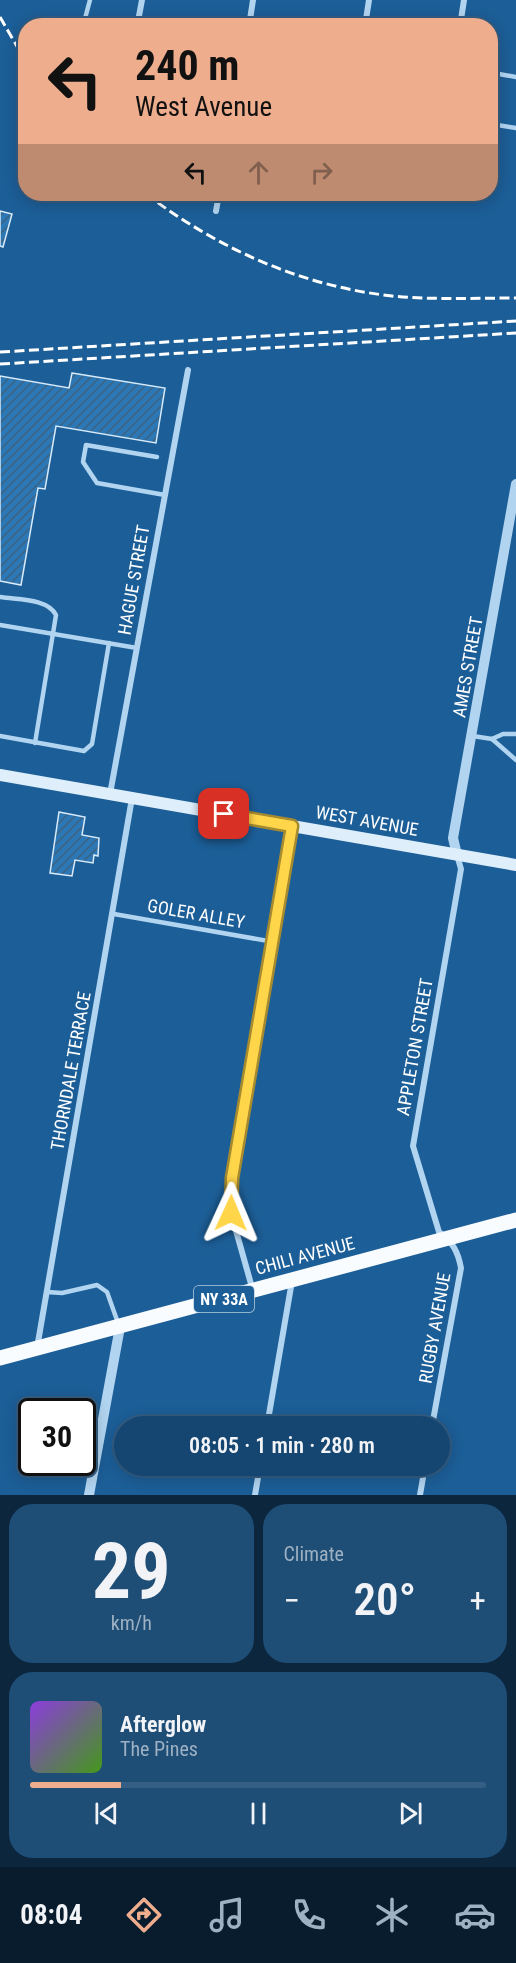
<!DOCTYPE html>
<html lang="en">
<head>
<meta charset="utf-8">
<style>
	:root { --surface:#154671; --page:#1e4d76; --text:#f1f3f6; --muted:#9db1c3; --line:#345e84; --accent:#eead8d }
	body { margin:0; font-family:"Roboto Condensed",sans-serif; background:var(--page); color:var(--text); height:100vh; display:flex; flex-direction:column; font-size:22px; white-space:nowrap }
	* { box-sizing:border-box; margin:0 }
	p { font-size:20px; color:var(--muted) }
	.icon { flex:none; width:33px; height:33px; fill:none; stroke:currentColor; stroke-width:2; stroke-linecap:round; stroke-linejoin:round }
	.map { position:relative; height:1495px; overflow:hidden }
	.sheet { display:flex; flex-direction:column; gap:9px; padding:9px; background:#0c263e; flex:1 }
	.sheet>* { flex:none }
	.hud { position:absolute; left:18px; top:18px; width:480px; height:183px; border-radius:24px; box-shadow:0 3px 15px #0003,0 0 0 2px var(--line); background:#eead8d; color:#111; overflow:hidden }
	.speed { position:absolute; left:18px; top:1398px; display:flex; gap:12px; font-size:30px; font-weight:700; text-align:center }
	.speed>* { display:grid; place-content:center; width:78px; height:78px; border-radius:50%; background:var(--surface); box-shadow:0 3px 15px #0003,0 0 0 2px var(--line); line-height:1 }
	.speed .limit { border:3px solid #111; border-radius:9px; background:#fff; color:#111 }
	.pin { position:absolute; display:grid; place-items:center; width:51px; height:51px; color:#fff; margin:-26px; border-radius:12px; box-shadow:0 3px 9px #0006 }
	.me { position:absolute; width:66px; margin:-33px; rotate:1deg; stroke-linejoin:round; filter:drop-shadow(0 0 4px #0008) }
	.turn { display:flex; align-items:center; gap:21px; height:126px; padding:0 18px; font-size:27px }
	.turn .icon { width:78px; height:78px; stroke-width:2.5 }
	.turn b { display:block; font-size:42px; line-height:51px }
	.lanes { display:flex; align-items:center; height:57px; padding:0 18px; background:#0003; justify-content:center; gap:30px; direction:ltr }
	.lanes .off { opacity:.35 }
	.big { font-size:45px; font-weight:600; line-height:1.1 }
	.sheet .widget { flex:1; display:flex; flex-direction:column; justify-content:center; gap:9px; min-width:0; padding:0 21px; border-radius:24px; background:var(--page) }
	.sheet .dial { align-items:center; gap:0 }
	.dial b { font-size:78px; line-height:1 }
	.song { display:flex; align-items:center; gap:18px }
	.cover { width:72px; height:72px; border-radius:9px; background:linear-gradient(135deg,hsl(270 70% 55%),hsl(100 70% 35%)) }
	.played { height:6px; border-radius:3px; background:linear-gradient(90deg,var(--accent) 20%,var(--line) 20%) }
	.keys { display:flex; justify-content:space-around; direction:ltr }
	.heat { display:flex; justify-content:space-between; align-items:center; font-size:33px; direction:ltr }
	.sheet .tiles { flex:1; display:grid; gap:9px; grid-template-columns:1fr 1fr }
	.widget:last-child { grid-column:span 2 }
	.trip { position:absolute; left:114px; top:1416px; width:336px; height:60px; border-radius:30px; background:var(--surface); box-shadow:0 3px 15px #0003,0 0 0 2px var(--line); font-weight:600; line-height:60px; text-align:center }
	.tabs { display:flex; height:96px; justify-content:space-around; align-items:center; background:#081c2d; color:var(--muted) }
	.tabs .icon { width:42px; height:42px }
	.tabs .on { color:var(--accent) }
	.tabs b { font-size:27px; color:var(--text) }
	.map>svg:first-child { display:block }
	.building { fill:url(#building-hatch); stroke:#d8ebfb; stroke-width:1.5 }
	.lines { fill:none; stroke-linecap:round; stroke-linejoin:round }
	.service { stroke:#b1d4f0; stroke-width:4.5 }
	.minor { stroke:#b1d4f0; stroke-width:6 }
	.tertiary { stroke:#b1d4f0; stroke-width:10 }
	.secondary { stroke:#deeefb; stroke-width:12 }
	.primary { stroke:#f9fcff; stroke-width:15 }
	.rail { stroke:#fff; stroke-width:3; stroke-dasharray:10 4.5; stroke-linecap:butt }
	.route-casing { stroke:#a68a30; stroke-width:15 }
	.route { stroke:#ffd54a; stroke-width:10 }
	.labels { text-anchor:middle; stroke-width:6; stroke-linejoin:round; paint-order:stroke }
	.shield { fill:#1c5e97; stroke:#bbcfe0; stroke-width:1.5 }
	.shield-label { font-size:16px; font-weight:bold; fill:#fff }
	.street-label { font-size:18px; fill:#fff; stroke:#1c5e97 }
</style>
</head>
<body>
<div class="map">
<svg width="516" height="1495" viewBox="0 0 516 1495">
	<defs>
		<pattern id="building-hatch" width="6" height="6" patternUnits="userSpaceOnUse" patternTransform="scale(1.5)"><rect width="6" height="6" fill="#2c77b5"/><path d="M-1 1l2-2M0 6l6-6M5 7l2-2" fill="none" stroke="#3c6280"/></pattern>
	</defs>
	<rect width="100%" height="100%" fill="#1c5e97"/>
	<g class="building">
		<path d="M 0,211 L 12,214 L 3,247 L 0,246 Z"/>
		<path d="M 72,373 L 165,388 L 156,443 L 56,426 L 45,489 L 38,488 L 21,585 L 0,581 L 0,376 L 69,388 Z"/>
		<path d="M 59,812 L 85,817 L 82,835 L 99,838 L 98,856 L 94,855 L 93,863 L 75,860 L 72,876 L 50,873 Z"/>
	</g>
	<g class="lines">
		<g class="service">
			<path d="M 139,16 L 147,26"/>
			<path d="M 83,26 L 90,0"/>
			<path d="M 499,74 L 516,77"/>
			<path d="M 490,124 L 516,128"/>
			<path d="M 456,194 L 478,198"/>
			<path d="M 157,457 L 86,445 L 83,462 L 97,483 L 165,495"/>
			<path d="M 0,597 C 17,600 47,598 56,615 L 35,743"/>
			<path d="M 0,625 L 137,648"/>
			<path d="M 0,736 L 84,751 L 92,744 L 109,643"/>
			<path d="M 473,736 L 492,739 L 503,734 L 516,734"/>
			<path d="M 492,739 L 516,760"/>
			<path d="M 114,914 L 274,942"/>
			<path d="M 47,1292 L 62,1293 L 97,1285 L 107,1292 L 118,1323"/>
		</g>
		<g class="minor">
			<path d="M 139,16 L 142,0"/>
			<path d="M 249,26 L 253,0"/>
			<path d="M 365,26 L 369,0"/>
			<path d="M 460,26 L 464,0"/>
			<path d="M 216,211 L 219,194"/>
			<path d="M 110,794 L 188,370"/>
			<path d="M 253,1291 L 231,1213 L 230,1198 L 292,826"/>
			<path d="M 37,1348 L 132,798"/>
			<path d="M 267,1426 L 292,1281"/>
			<path d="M 432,1426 L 461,1268 C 458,1252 453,1242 439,1232 L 413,1146 L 461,869 L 457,855"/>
			<path d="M 255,1495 L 260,1466"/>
			<path d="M 420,1495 L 425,1466"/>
		</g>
		<g class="tertiary">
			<path d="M 457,855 L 453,838 L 516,484"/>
			<path d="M 89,1495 L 120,1327"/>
		</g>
		<path class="secondary" d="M 0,775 L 516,865"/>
		<path class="primary" d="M 0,1358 L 516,1220"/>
		<g class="rail">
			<path d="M 0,17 L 26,62"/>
			<path d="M 146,194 C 219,249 301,286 392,296 C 433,300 475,298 516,298"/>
			<path d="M 0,352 L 516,321"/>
			<path d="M 0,364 L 516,333"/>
		</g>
	</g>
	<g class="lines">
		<defs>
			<path id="route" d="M 224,814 L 292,826 L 232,1178 L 231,1213"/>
		</defs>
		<use href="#route" class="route-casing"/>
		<use href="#route" class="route"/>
	</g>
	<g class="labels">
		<rect class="shield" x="194" y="1286" width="60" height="26" rx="4.5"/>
		<g class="shield-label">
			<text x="224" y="1305">NY 33A</text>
		</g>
		<g class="street-label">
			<text transform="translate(134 580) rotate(-80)" y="6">HAGUE STREET</text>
			<text transform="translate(468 667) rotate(-80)" y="6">AMES STREET</text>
			<text transform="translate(367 821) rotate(10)" y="6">WEST AVENUE</text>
			<text transform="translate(196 914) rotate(10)" y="6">GOLER ALLEY</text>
			<text transform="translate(415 1047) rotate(-80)" y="6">APPLETON STREET</text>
			<text transform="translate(71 1071) rotate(-80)" y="6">THORNDALE TERRACE</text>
			<text transform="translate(305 1256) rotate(-15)" y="6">CHILI AVENUE</text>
			<text transform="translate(435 1328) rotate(-80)" y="6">RUGBY AVENUE</text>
		</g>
	</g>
</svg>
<div class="speed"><div class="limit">30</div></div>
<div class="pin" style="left:224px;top:814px;background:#d93025"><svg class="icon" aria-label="arrive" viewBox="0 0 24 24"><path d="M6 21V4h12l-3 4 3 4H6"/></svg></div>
<svg class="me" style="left:231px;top:1213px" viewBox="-20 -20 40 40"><path d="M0-17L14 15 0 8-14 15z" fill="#ffd54a" stroke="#fff" stroke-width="4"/></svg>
<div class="trip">08:05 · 1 min · 280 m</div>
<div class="hud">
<div class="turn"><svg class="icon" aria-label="left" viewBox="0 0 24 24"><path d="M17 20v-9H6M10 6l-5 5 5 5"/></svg><div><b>240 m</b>West Avenue</div></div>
<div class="lanes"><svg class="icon" aria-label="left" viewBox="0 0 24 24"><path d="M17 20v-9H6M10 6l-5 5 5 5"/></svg><svg class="icon off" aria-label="ahead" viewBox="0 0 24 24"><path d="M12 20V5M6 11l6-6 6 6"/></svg><svg class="icon off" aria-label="right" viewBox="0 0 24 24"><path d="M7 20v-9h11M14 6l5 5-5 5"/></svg></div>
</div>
</div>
<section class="sheet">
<div class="tiles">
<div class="widget dial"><b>29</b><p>km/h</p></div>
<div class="widget"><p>Climate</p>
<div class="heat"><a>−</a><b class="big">20°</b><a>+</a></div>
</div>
<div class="widget">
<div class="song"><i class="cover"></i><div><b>Afterglow</b><p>The Pines</p></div></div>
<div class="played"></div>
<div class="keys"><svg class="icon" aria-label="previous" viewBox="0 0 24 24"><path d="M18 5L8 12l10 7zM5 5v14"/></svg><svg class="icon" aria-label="pause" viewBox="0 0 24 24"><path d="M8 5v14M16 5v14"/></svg><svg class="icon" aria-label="next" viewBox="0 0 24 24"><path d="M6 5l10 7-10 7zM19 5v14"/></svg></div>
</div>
</div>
</section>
<nav class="tabs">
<b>08:04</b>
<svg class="icon on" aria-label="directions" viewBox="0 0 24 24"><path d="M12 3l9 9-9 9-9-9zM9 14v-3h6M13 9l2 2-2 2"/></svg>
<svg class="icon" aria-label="music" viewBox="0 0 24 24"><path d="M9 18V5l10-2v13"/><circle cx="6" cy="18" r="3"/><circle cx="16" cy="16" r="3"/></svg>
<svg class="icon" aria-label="phone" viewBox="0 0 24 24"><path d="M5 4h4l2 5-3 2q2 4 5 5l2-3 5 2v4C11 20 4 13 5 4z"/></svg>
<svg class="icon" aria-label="climate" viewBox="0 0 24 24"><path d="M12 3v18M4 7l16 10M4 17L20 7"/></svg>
<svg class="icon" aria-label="car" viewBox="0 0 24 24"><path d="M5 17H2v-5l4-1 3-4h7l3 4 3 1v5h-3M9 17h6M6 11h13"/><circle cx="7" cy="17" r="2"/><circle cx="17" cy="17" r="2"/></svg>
</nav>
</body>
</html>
